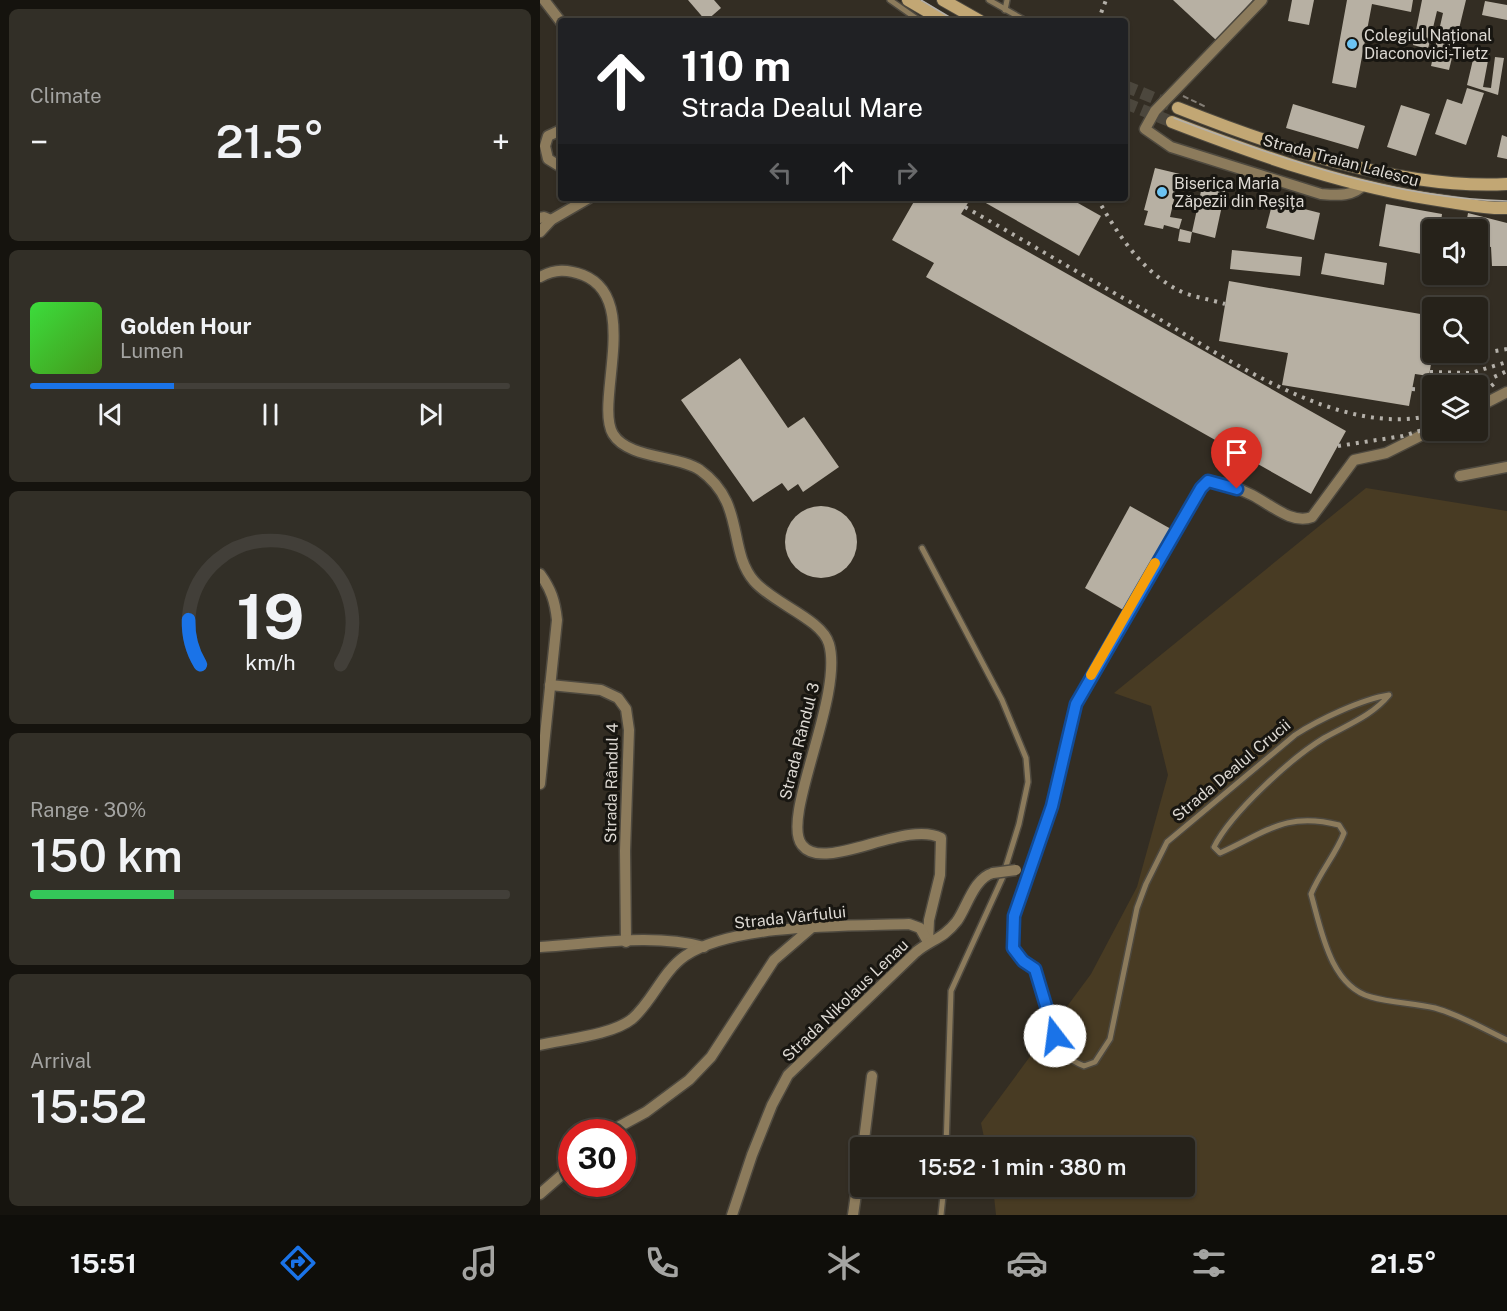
<!DOCTYPE html>
<html lang="en">
<head>
<meta charset="utf-8">
<style>
	:root { --surface:#26221a; --page:#322f27; --text:#f1f3f6; --muted:#a4a4a2; --line:#423f39; --accent:#1a73e8 }
	body { margin:0; font-family:"Public Sans",sans-serif; background:var(--page); color:var(--text); height:100vh; display:flex; flex-direction:column; font-size:22px; white-space:nowrap }
	* { box-sizing:border-box; margin:0 }
	p { font-size:20px; color:var(--muted) }
	.icon { flex:none; width:33px; height:33px; fill:none; stroke:currentColor; stroke-width:2; stroke-linecap:round; stroke-linejoin:round }
	.map { position:relative; flex:1; overflow:hidden }
	.details { display:flex; flex-direction:column; gap:9px; padding:9px; background:#15130e; width:540px }
	.details>* { flex:none }
	.top-card { position:absolute; left:18px; top:18px; width:570px; height:183px; border-radius:6px; box-shadow:0 2px 4px #0004,0 0 0 2px var(--line); background:#202124; color:#fff; overflow:hidden }
	.controls { position:absolute; left:882px; top:219px; display:grid; gap:12px }
	.controls a { display:grid; place-items:center; width:66px; height:66px; border-radius:6px; background:var(--surface); box-shadow:0 2px 4px #0004,0 0 0 2px var(--line); font-size:30px }
	.speed { position:absolute; left:18px; top:1119px; display:flex; gap:12px; font-size:30px; font-weight:700; text-align:center }
	.speed>* { display:grid; place-content:center; width:78px; height:78px; border-radius:50%; background:var(--surface); box-shadow:0 2px 4px #0004,0 0 0 2px var(--line); line-height:1 }
	.speed .limit { border:9px solid #d22; background:#fff; color:#111 }
	.pin { position:absolute; display:grid; place-items:center; width:51px; height:51px; color:#fff; margin:-62px -26px; border-radius:50% 50% 50% 0; rotate:-45deg; box-shadow:0 0 6px #0007 }
	.pin .icon { rotate:45deg }
	.me { position:absolute; width:66px; margin:-33px; rotate:345deg; stroke-linejoin:round; filter:drop-shadow(0 0 4px #0008) }
	.turn { display:flex; align-items:center; gap:21px; height:126px; padding:0 24px; font-size:27px }
	.turn .icon { width:78px; height:78px; stroke-width:2.5 }
	.turn b { display:block; font-size:42px; line-height:51px }
	.lanes { display:flex; align-items:center; height:57px; padding:0 24px; background:#0003; justify-content:center; gap:30px; direction:ltr }
	.lanes .off { opacity:.35 }
	.big { font-size:45px; font-weight:600; line-height:1.1 }
	.details .tile { flex:1; display:flex; flex-direction:column; justify-content:center; gap:9px; min-width:0; padding:0 21px; border-radius:9px; background:var(--page) }
	.details .dial { align-items:center; gap:0 }
	.dial svg { height:156px; overflow:visible; fill:none; stroke:var(--line); stroke-width:7; stroke-linecap:round; text-anchor:middle }
	.dial text { fill:var(--text); stroke:none }
	.song { display:flex; align-items:center; gap:18px }
	.cover { width:72px; height:72px; border-radius:9px; background:linear-gradient(135deg,hsl(120 70% 55%),hsl(100 70% 35%)) }
	.played { height:6px; border-radius:3px; background:linear-gradient(90deg,var(--accent) 30%,var(--line) 30%) }
	.keys { display:flex; justify-content:space-around; direction:ltr }
	.heat { display:flex; justify-content:space-between; align-items:center; font-size:33px; direction:ltr }
	.charge { height:9px; border-radius:4px; background:linear-gradient(90deg,#34c759 30%,var(--line) 0) }
	.trip { position:absolute; left:310px; top:1137px; width:345px; height:60px; border-radius:6px; background:var(--surface); box-shadow:0 2px 4px #0004,0 0 0 2px var(--line); font-weight:600; line-height:60px; text-align:center }
	.tab-bar { display:flex; height:96px; justify-content:space-around; align-items:center; background:#0f0e0a; color:var(--muted) }
	.tab-bar .icon { width:42px; height:42px }
	.tab-bar .active { color:var(--accent) }
	.tab-bar b { font-size:27px; color:var(--text) }
	main { display:flex; flex:1; min-height:0 }
	.map>svg:first-child { display:block }
	.green { fill:#483b23 }
	.building { fill:#b7b0a3 }
	.lines { fill:none; stroke-linecap:round; stroke-linejoin:round }
	.secondary-tunnel { stroke:#4c473d; stroke-width:12; stroke-dasharray:12 6; stroke-linecap:butt }
	.service-casing { stroke:#4e493f; stroke-width:8 }
	.minor-casing { stroke:#4e493f; stroke-width:13 }
	.secondary-casing { stroke:#4e493f; stroke-width:14 }
	.path { stroke:#847e76; stroke-width:2; stroke-dasharray:6 3; stroke-linecap:butt }
	.service { stroke:#8c7b5c; stroke-width:5 }
	.minor { stroke:#8c7b5c; stroke-width:10 }
	.secondary { stroke:#c2a774; stroke-width:12 }
	.tram { stroke:#b4b0a9; stroke-width:1.5 }
	.rail { stroke:#b4b0a9; stroke-width:4; stroke-dasharray:3 6; stroke-linecap:butt }
	.minor-bridge-casing { stroke:#4e493f; stroke-width:13; stroke-linecap:butt }
	.minor-bridge { stroke:#8c7b5c; stroke-width:10 }
	.route-casing { stroke:#114b97; stroke-width:15 }
	.route { stroke:#1a73e8; stroke-width:10 }
	.slow { stroke:#f59e0b; stroke-width:10 }
	.poi-dot { fill:#6cc3f2; stroke:#181611; stroke-width:2 }
	.labels { text-anchor:middle; stroke-width:6; stroke-linejoin:round; paint-order:stroke }
	.poi-label { font-size:16px; fill:#ddd9d3; stroke:#181611; text-anchor:start }
	.street-label { font-size:16px; fill:#ddd9d3; stroke:#181611 }
</style>
</head>
<body>
<main>
<section class="details">
<div class="tile"><p>Climate</p>
<div class="heat"><a>−</a><b class="big">21.5°</b><a>+</a></div>
</div>
<div class="tile">
<div class="song"><i class="cover"></i><div><b>Golden Hour</b><p>Lumen</p></div></div>
<div class="played"></div>
<div class="keys"><svg class="icon" aria-label="previous" viewBox="0 0 24 24"><path d="M18 5L8 12l10 7zM5 5v14"/></svg><svg class="icon" aria-label="pause" viewBox="0 0 24 24"><path d="M8 5v14M16 5v14"/></svg><svg class="icon" aria-label="next" viewBox="0 0 24 24"><path d="M6 5l10 7-10 7zM19 5v14"/></svg></div>
</div>
<div class="tile dial"><svg viewBox="0 0 100 80">
<path d="M14 69A42 42 0 1 1 86 69"/>
<path d="M14 69A42 42 0 0 1 8 46" stroke="#1a73e8"/>
<text x="50" y="56" font-size="32" font-weight="700">19</text>
<text x="50" y="72" font-size="11">km/h</text>
</svg></div>
<div class="tile"><p>Range · 30%</p><b class="big">150 km</b><div class="charge"></div></div>
<div class="tile"><p>Arrival</p><b class="big">15:52</b></div>
</section>
<div class="map">
<svg width="967" height="1215" viewBox="0 0 967 1215">
	<rect width="100%" height="100%" fill="#332d23"/>
	<path class="green" d="M 826,488 L 967,511 L 967,1215 L 456,1215 L 453,1187 L 645,1186 L 645,1148 L 446,1147 L 441,1123 L 551,974 L 597,887 L 628,775 L 611,706 L 574,693 Z"/>
	<g class="building">
		<path d="M 148,0 L 174,0 L 181,8 L 166,21 Z"/>
		<path d="M 633,0 L 713,0 L 676,40 Z"/>
		<path d="M 752,0 L 774,0 L 769,25 L 748,21 Z"/>
		<path d="M 807,0 L 873,0 L 871,12 L 832,4 L 816,88 L 792,83 Z"/>
		<path d="M 882,0 L 926,0 L 909,70 L 891,66 L 903,13 L 897,11 L 888,49 L 873,45 Z"/>
		<path d="M 945,1 L 967,5 L 967,20 L 942,15 Z"/>
		<path d="M 936,47 L 950,50 L 943,87 L 951,88 L 955,57 L 964,58 L 958,95 L 927,85 Z"/>
		<path d="M 927,88 L 944,93 L 926,145 L 895,134 L 907,99 L 922,104 Z"/>
		<path d="M 753,104 L 825,126 L 818,149 L 746,128 Z"/>
		<path d="M 861,105 L 890,114 L 876,156 L 847,147 Z"/>
		<path d="M 962,135 L 967,137 L 967,159 L 957,157 Z"/>
		<path d="M 615,168 L 640,174 L 630,217 L 642,219 L 639,229 L 624,225 L 623,229 L 604,225 L 608,211 L 604,210 Z"/>
		<path d="M 663,182 L 686,187 L 675,238 L 652,232 Z"/>
		<path d="M 376,198 L 431,198 L 421,214 L 806,431 L 771,494 L 386,277 L 394,263 L 352,240 Z"/>
		<path d="M 437,198 L 529,198 L 561,216 L 539,256 Z"/>
		<path d="M 733,201 L 780,213 L 774,240 L 726,228 Z"/>
		<path d="M 846,204 L 902,214 L 900,230 L 892,230 L 892,256 L 839,246 Z"/>
		<path d="M 928,213 L 967,223 L 967,266 L 952,266 L 951,247 L 938,245 L 938,230 L 925,230 Z"/>
		<path d="M 640,229 L 652,232 L 650,243 L 638,241 Z"/>
		<path d="M 692,250 L 762,257 L 760,276 L 690,269 Z"/>
		<path d="M 785,253 L 847,263 L 844,285 L 781,274 Z"/>
		<path d="M 689,281 L 892,316 L 893,352 L 889,376 L 875,374 L 869,406 L 742,385 L 748,353 L 679,341 Z"/>
		<path d="M 200,358 L 248,428 L 264,417 L 299,467 L 263,492 L 258,484 L 248,491 L 242,483 L 213,502 L 141,400 Z"/>
		<circle cx="281" cy="542" r="36"/>
		<path d="M 590,506 L 631,529 L 585,611 L 545,588 Z"/>
	</g>
	<g class="lines">
		<g class="secondary-tunnel">
			<path d="M 585,86 L 638,108"/>
			<path d="M 585,103 L 632,122"/>
		</g>
		<defs>
			<g id="service">
				<path d="M 350,0 L 380,21"/>
				<path d="M 449,0 L 486,21"/>
				<path d="M 465,10 L 467,0"/>
				<path d="M 382,548 L 462,700 L 486,758 L 488,782 L 479,824 L 462,879 L 411,991 L 406,1148"/>
				<path d="M 515,1036 C 522,1053 527,1059 544,1066 L 555,1062 L 570,1039 L 597,908 L 606,884 L 627,842 L 755,735 C 778,720 822,699 849,695 C 832,716 807,725 784,738 C 751,758 691,813 674,847 L 680,853 C 725,833 745,811 799,825 L 804,833 C 796,854 780,872 771,894 C 781,929 790,986 831,997 C 852,1003 874,1003 895,1008 C 920,1015 944,1029 967,1040"/>
				<path d="M 401,1215 L 404,1186"/>
			</g>
			<g id="minor">
				<path d="M 4,0 L 21,22"/>
				<path d="M 722,0 L 615,111 L 605,129 L 631,147 L 781,194 C 796,195 813,197 823,185"/>
				<path d="M 21,130 L 8,136 L 5,146 L 8,159 L 21,167"/>
				<path d="M 0,218 L 4,217 L 11,220"/>
				<path d="M 0,232 L 11,220 L 49,198"/>
				<path d="M 0,277 C 15,269 27,269 43,275 C 102,298 54,403 73,434 C 88,459 138,455 160,470 C 206,503 187,549 214,581 C 234,604 282,619 289,644 C 304,696 240,818 262,845 C 284,874 365,819 401,838 L 400,875 L 389,920 L 388,942"/>
				<path d="M 938,407 L 967,392"/>
				<path d="M 920,476 L 967,467"/>
				<path d="M 0,574 C 11,589 15,601 17,620 L 0,784"/>
				<path d="M 10,685 L 61,690 L 78,698 L 86,709 L 89,730 L 85,851 L 86,942"/>
				<path d="M 0,947 C 53,944 113,933 164,947"/>
				<path d="M 515,1036 L 495,969 L 483,961 L 473,948 L 474,916 L 512,806 L 536,704 L 661,488 L 668,481 C 683,483 698,488 712,495 C 730,504 752,525 772,517 L 814,460 L 846,453 L 892,430"/>
				<path d="M 0,1045 C 26,1039 72,1035 92,1019 C 113,1001 122,972 145,956 C 194,923 309,926 369,924 L 380,928 L 388,942"/>
				<path d="M 69,1132 L 106,1112 L 149,1080 L 171,1057 L 234,960 L 270,929"/>
				<path d="M 323,1148 L 332,1076"/>
				<path d="M 0,1194 L 32,1166"/>
				<path d="M 192,1215 L 212,1155 L 232,1105 L 248,1075 L 376,952 C 392,939 403,939 417,921 C 427,907 434,878 453,873"/>
				<path d="M 313,1215 L 321,1159"/>
			</g>
			<g id="secondary">
				<path d="M 368,0 L 404,21"/>
				<path d="M 403,0 L 440,21"/>
				<path d="M 638,108 C 736,147 861,190 967,184"/>
				<path d="M 632,122 C 720,156 810,188 904,201 C 925,204 946,209 967,208"/>
			</g>
		</defs>
		<use href="#service" class="service-casing"/>
		<use href="#minor" class="minor-casing"/>
		<use href="#secondary" class="secondary-casing"/>
		<path class="path" d="M 643,96 L 666,107"/>
		<use href="#service" class="service"/>
		<use href="#minor" class="minor"/>
		<use href="#secondary" class="secondary"/>
		<g class="tram">
			<path d="M 381,0 L 416,21"/>
			<path d="M 634,118 C 740,159 852,198 967,201"/>
		</g>
		<g class="rail">
			<path d="M 558,21 L 566,0"/>
			<path d="M 557,198 C 577,233 600,269 636,289 C 650,297 670,299 685,304"/>
			<path d="M 425,207 C 485,241 544,276 604,310 C 682,355 799,439 892,415"/>
			<path d="M 893,353 L 928,356 L 967,349"/>
			<path d="M 890,372 L 931,373 L 967,362"/>
			<path d="M 929,386 L 941,383 L 967,371"/>
			<path d="M 872,389 L 892,390"/>
			<path d="M 938,398 L 958,380"/>
			<path d="M 798,446 L 863,436 L 892,427"/>
		</g>
		<defs>
			<path id="minor-bridge" d="M 453,873 L 476,870"/>
		</defs>
		<use href="#minor-bridge" class="minor-bridge-casing"/>
		<use href="#minor-bridge" class="minor-bridge"/>
	</g>
	<g class="lines">
		<defs>
			<path id="route" d="M 515,1036 L 495,969 L 483,961 L 473,948 L 474,916 L 512,806 L 536,704 L 661,488 L 668,481 L 697,489"/>
		</defs>
		<use href="#route" class="route-casing"/>
		<use href="#route" class="route"/>
		<path class="slow" d="M 551,675 L 615,563"/>
	</g>
	<g class="poi-dot">
		<circle cx="812" cy="44" r="6"/>
		<circle cx="622" cy="192" r="6"/>
	</g>
	<g class="labels">
		<g class="poi-label">
			<text x="824" y="41">Colegiul Național<tspan x="824" dy="18">Diaconovici-Tietz</tspan></text>
			<text x="634" y="189">Biserica Maria<tspan x="634" dy="18">Zăpezii din Reșița</tspan></text>
		</g>
		<g class="street-label">
			<text transform="translate(801 160) rotate(15)" y="6">Strada Traian Lalescu</text>
			<text transform="translate(259 741) rotate(-76)" y="6">Strada Rândul 3</text>
			<text transform="translate(691 770) rotate(-40)" y="6">Strada Dealul Crucii</text>
			<text transform="translate(71 783) rotate(-89)" y="6">Strada Rândul 4</text>
			<text transform="translate(250 917) rotate(-6)" y="6">Strada Vârfului</text>
			<text transform="translate(305 1000) rotate(-44)" y="6">Strada Nikolaus Lenau</text>
		</g>
	</g>
</svg>
<div class="controls">
<a><svg class="icon" aria-label="sound" viewBox="0 0 24 24"><path d="M4 9h4l5-4v14l-5-4H4zM17 9q2 3 0 6"/></svg></a>
<a><svg class="icon" aria-label="search" viewBox="0 0 24 24"><circle cx="10" cy="10" r="6"/><path d="M15 15l6 6"/></svg></a>
<a><svg class="icon" aria-label="layers" viewBox="0 0 24 24"><path d="M12 4l9 5-9 5-9-5zM3 14l9 5 9-5"/></svg></a>
</div>
<div class="speed"><div class="limit">30</div></div>
<div class="pin" style="left:697px;top:489px;background:#d93025"><svg class="icon" aria-label="arrive" viewBox="0 0 24 24"><path d="M6 21V4h12l-3 4 3 4H6"/></svg></div>
<svg class="me" style="left:515px;top:1036px" viewBox="-20 -20 40 40"><circle r="19" fill="#fff"/><path d="M0-13L10 11 0 6-10 11z" fill="#1a73e8"/></svg>
<div class="trip">15:52 · 1 min · 380 m</div>
<div class="top-card">
<div class="turn"><svg class="icon" aria-label="ahead" viewBox="0 0 24 24"><path d="M12 20V5M6 11l6-6 6 6"/></svg><div><b>110 m</b>Strada Dealul Mare</div></div>
<div class="lanes"><svg class="icon off" aria-label="left" viewBox="0 0 24 24"><path d="M17 20v-9H6M10 6l-5 5 5 5"/></svg><svg class="icon" aria-label="ahead" viewBox="0 0 24 24"><path d="M12 20V5M6 11l6-6 6 6"/></svg><svg class="icon off" aria-label="right" viewBox="0 0 24 24"><path d="M7 20v-9h11M14 6l5 5-5 5"/></svg></div>
</div>
</div>
</main>
<nav class="tab-bar">
<b>15:51</b>
<svg class="icon active" aria-label="directions" viewBox="0 0 24 24"><path d="M12 3l9 9-9 9-9-9zM9 14v-3h6M13 9l2 2-2 2"/></svg>
<svg class="icon" aria-label="music" viewBox="0 0 24 24"><path d="M9 18V5l10-2v13"/><circle cx="6" cy="18" r="3"/><circle cx="16" cy="16" r="3"/></svg>
<svg class="icon" aria-label="phone" viewBox="0 0 24 24"><path d="M5 4h4l2 5-3 2q2 4 5 5l2-3 5 2v4C11 20 4 13 5 4z"/></svg>
<svg class="icon" aria-label="climate" viewBox="0 0 24 24"><path d="M12 3v18M4 7l16 10M4 17L20 7"/></svg>
<svg class="icon" aria-label="car" viewBox="0 0 24 24"><path d="M5 17H2v-5l4-1 3-4h7l3 4 3 1v5h-3M9 17h6M6 11h13"/><circle cx="7" cy="17" r="2"/><circle cx="17" cy="17" r="2"/></svg>
<svg class="icon" aria-label="filters" viewBox="0 0 24 24"><path d="M4 7h16M4 17h16"/><circle cx="9" cy="7" r="2"/><circle cx="15" cy="17" r="2"/></svg>
<b>21.5°</b>
</nav>
</body>
</html>
